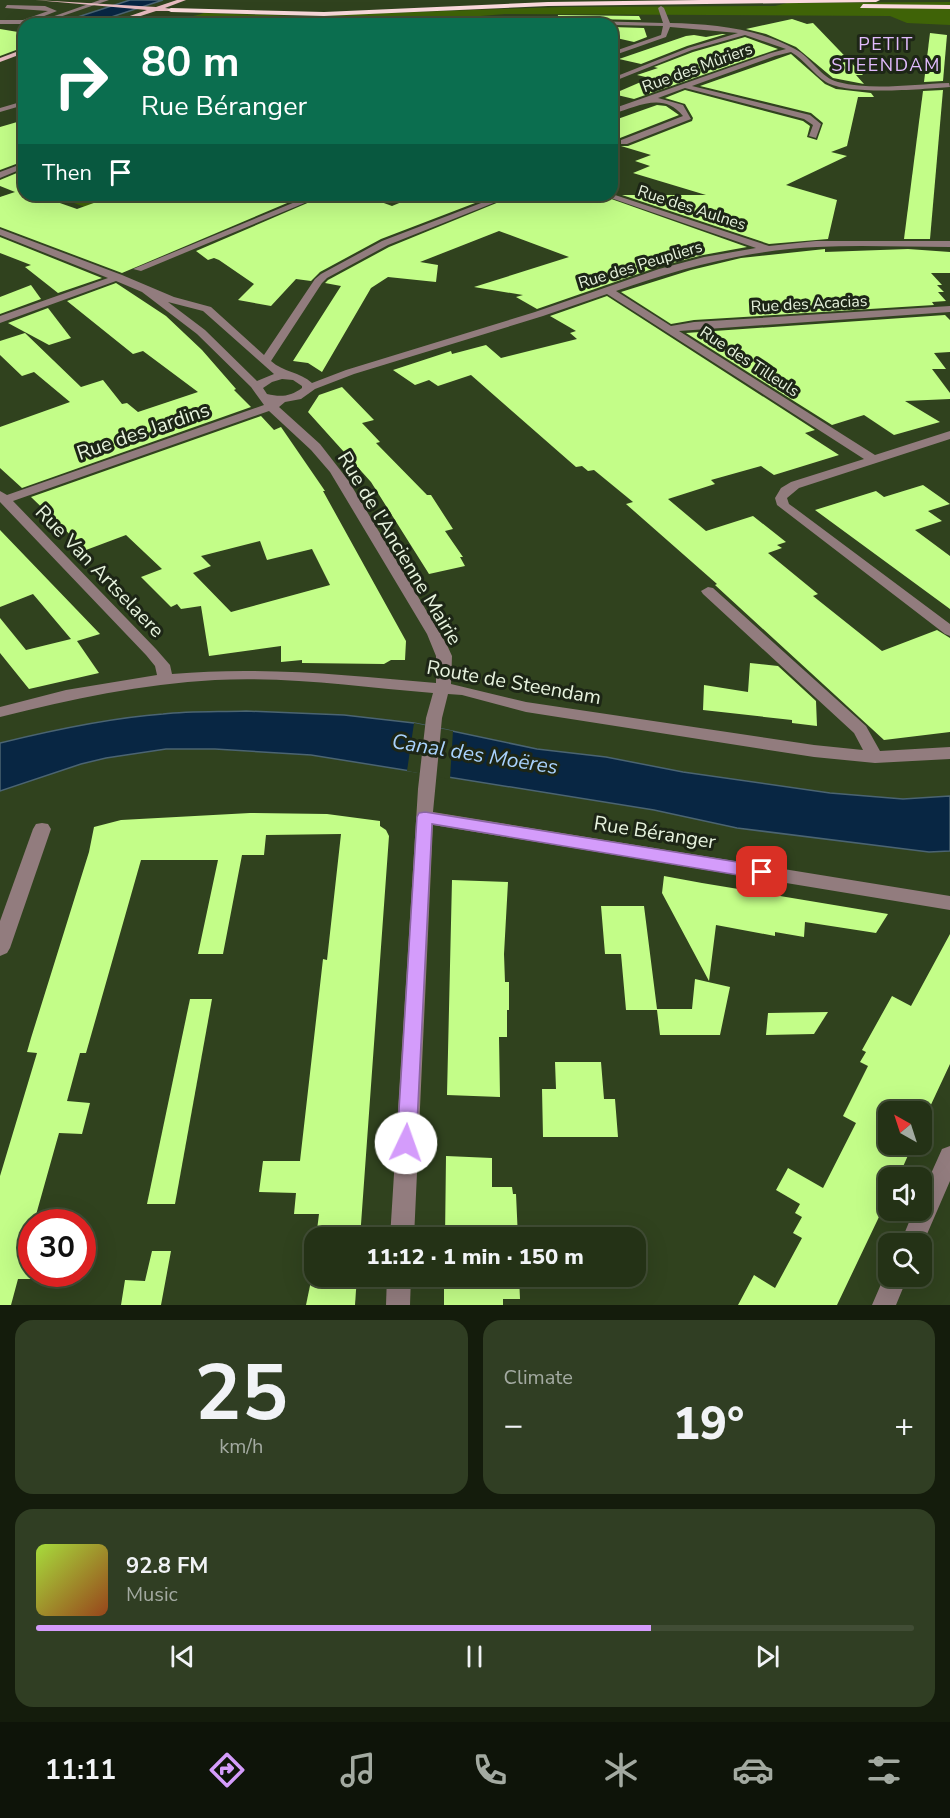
<!DOCTYPE html>
<html lang="en">
<head>
<meta charset="utf-8">
<style>
	:root { --surface:#243216; --page:#303e23; --text:#f1f3f6; --muted:#a3aaa1; --line:#414d35; --accent:#d49cfb }
	body { margin:0; font-family:"Nunito Sans",sans-serif; background:var(--page); color:var(--text); height:100vh; display:flex; flex-direction:column; font-size:22px; white-space:nowrap }
	* { box-sizing:border-box; margin:0 }
	p { font-size:20px; color:var(--muted) }
	.icon { flex:none; width:33px; height:33px; fill:none; stroke:currentColor; stroke-width:2; stroke-linecap:round; stroke-linejoin:round }
	.map { position:relative; height:1305px; overflow:hidden }
	.details { display:flex; flex-direction:column; gap:15px; padding:15px; background:#141c0c; flex:1 }
	.details>* { flex:none }
	.guide { position:absolute; left:18px; top:18px; width:600px; height:183px; border-radius:18px; box-shadow:0 6px 24px #0002,0 0 0 2px var(--line); background:#0b6e4f; color:#fff; overflow:hidden }
	.needle { width:39px; rotate:321deg }
	.controls { position:absolute; left:878px; top:1101px; display:grid; gap:12px }
	.controls a { display:grid; place-items:center; width:54px; height:54px; border-radius:12px; background:var(--surface); box-shadow:0 6px 24px #0002,0 0 0 2px var(--line); font-size:30px }
	.speed { position:absolute; left:18px; top:1209px; display:flex; gap:12px; font-size:30px; font-weight:700; text-align:center }
	.speed>* { display:grid; place-content:center; width:78px; height:78px; border-radius:50%; background:var(--surface); box-shadow:0 6px 24px #0002,0 0 0 2px var(--line); line-height:1 }
	.speed .limit { border:9px solid #d22; background:#fff; color:#111 }
	.pin { position:absolute; display:grid; place-items:center; width:51px; height:51px; color:#fff; margin:-26px; border-radius:12px; box-shadow:0 3px 9px #0006 }
	.me { position:absolute; width:66px; margin:-33px; rotate:3deg; stroke-linejoin:round; filter:drop-shadow(0 0 4px #0008) }
	.turn { display:flex; align-items:center; gap:21px; height:126px; padding:0 24px; font-size:27px }
	.turn .icon { width:78px; height:78px; stroke-width:2.5 }
	.turn b { display:block; font-size:42px; line-height:51px }
	.then { display:flex; align-items:center; height:57px; padding:0 24px; background:#0003; gap:12px; font-size:22px }
	.big { font-size:45px; font-weight:800; line-height:1.1 }
	.details .widget { flex:1; display:flex; flex-direction:column; justify-content:center; gap:9px; min-width:0; padding:0 21px; border-radius:18px; background:var(--page) }
	.details .dial { align-items:center; gap:0 }
	.dial b { font-size:78px; line-height:1 }
	.song { display:flex; align-items:center; gap:18px }
	.cover { width:72px; height:72px; border-radius:9px; background:linear-gradient(135deg,hsl(80 70% 55%),hsl(20 70% 35%)) }
	.played { height:6px; border-radius:3px; background:linear-gradient(90deg,var(--accent) 70%,var(--line) 70%) }
	.keys { display:flex; justify-content:space-around; direction:ltr }
	.heat { display:flex; justify-content:space-between; align-items:center; font-size:33px; direction:ltr }
	.details .tiles { flex:1; display:grid; gap:15px; grid-template-columns:1fr 1fr }
	.widget:last-child { grid-column:span 2 }
	.trip { position:absolute; left:304px; top:1227px; width:342px; height:60px; border-radius:18px; background:var(--surface); box-shadow:0 6px 24px #0002,0 0 0 2px var(--line); font-weight:800; line-height:60px; text-align:center }
	.menu { display:flex; height:96px; justify-content:space-around; align-items:center; background:#0e1409; color:var(--muted) }
	.menu .icon { width:42px; height:42px }
	.menu .on { color:var(--accent) }
	.menu b { font-size:27px; color:var(--text) }
	.map>svg:first-child { display:block }
	.green { fill:#3f6307 }
	.water { fill:#082643; stroke:#4b6472; stroke-width:1.5 }
	.pier { fill:#30421e }
	.building { fill:#c3fd88; fill-rule:evenodd }
	.lines { fill:none; stroke-linecap:round; stroke-linejoin:round }
	.minor { fill:#927c7e; fill-rule:evenodd }
	.major { fill:#e7bbc0; fill-rule:evenodd }
	.highway { fill:#fbdadd; fill-rule:evenodd }
	.route { fill:#d49cfb; stroke:#8a65a3; stroke-width:1.5 }
	.labels { text-anchor:middle; stroke-width:6; stroke-linejoin:round; paint-order:stroke }
	.far-street-label { font-size:16px; fill:#e7f3de; stroke:#1d2616 }
	.far-neighbourhood-label { font-size:18px; letter-spacing:1.5px; fill:#e2bbfe; stroke:#1d2616 }
	.street-label { font-size:20px; fill:#e7f3de; stroke:#1d2616 }
	.water-label { font-size:21px; font-style:italic; fill:#a9d2fd; stroke:#1d2616 }
</style>
</head>
<body>
<div class="map">
<svg width="950" height="1305" viewBox="0 0 950 1305">
	<rect width="100%" height="100%" fill="#30421e"/>
	<g class="green">
		<path d="M 950,2 L 950,25 L 907,23 L 890,16 L 505,14 L 468,17 L 434,24 L 158,24 L 144,22 C 164,13 184,21 204,13 L 298,16 L 563,7 L 775,6 L 787,3 Z"/>
		<path d="M 52,195 L 116,195 L 85,207 Z"/>
	</g>
	<g class="water">
		<path d="M 130,0 L 163,0 L 90,24 L 56,24 Z"/>
		<path d="M 246,711 L 344,715 L 414,723 L 537,749 L 606,757 L 683,772 L 830,793 L 903,799 L 950,796 L 950,851 L 929,852 L 737,828 L 654,810 L 311,755 L 215,749 L 166,749 L 106,758 L 81,764 L 0,791 L 0,743 C 53,730 108,718 163,714 C 190,711 218,712 246,711 Z"/>
	</g>
	<path class="pier" d="M 414,723 L 453,731 L 450,779 L 407,771 Z"/>
	<g class="building">
		<path d="M 558,15 L 639,16 L 641,20 L 592,19 L 557,24 Z"/>
		<path d="M 792,19 L 807,24 L 813,23 L 863,75 L 856,75 L 864,84 L 833,78 L 796,47 L 766,34 L 746,29 Z"/>
		<path d="M 612,27 L 644,28 L 647,37 L 634,42 L 612,37 Z"/>
		<path d="M 0,29 L 24,33 L 24,47 L 0,56 Z"/>
		<path d="M 930,33 L 947,35 L 943,81 L 924,82 Z"/>
		<path d="M 722,34 L 726,34 L 687,46 L 641,64 L 619,59 L 686,36 L 694,35 L 706,37 Z"/>
		<path d="M 745,37 L 778,49 L 634,99 L 613,94 L 650,78 L 637,75 L 658,68 L 654,67 L 693,52 Z"/>
		<path d="M 791,54 L 825,84 L 836,89 L 871,93 L 874,97 L 858,97 L 847,146 L 831,152 L 847,156 L 786,185 L 837,200 L 828,239 L 769,244 L 622,195 L 706,195 L 633,173 L 650,166 L 635,161 L 651,155 L 621,146 L 628,146 L 692,121 L 693,118 L 685,104 L 665,98 L 685,90 L 803,121 L 810,126 L 807,137 L 817,140 L 823,123 L 811,113 L 700,86 Z"/>
		<path d="M 943,90 L 930,239 L 904,239 L 923,91 Z"/>
		<path d="M 657,105 L 666,106 L 679,115 L 620,138 L 620,146 L 612,144 L 612,121 Z"/>
		<path d="M 24,120 L 24,161 L 0,170 L 0,127 Z"/>
		<path d="M 24,170 L 24,195 L 37,195 L 77,209 L 116,195 L 306,195 L 122,273 L 0,227 L 0,197 L 15,192 L 0,186 L 0,180 Z"/>
		<path d="M 326,195 L 362,195 L 392,206 L 409,199 L 417,202 L 447,195 L 496,195 L 381,239 L 320,272 L 311,281 L 296,279 L 271,306 L 238,300 L 254,284 L 219,260 L 214,258 L 208,260 L 196,251 Z"/>
		<path d="M 516,195 L 600,195 L 747,247 L 703,255 L 658,267 L 537,309 L 516,297 L 523,295 L 474,287 L 569,257 L 499,231 L 420,262 L 438,265 L 436,282 L 388,277 L 371,288 L 322,372 L 308,363 L 293,361 L 341,286 L 325,283 L 328,280 L 389,247 Z"/>
		<path d="M 0,237 L 102,278 L 58,293 L 25,267 L 31,265 L 0,253 Z"/>
		<path d="M 825,249 L 825,252 L 908,249 L 950,252 L 950,273 L 931,273 L 942,285 L 937,285 L 944,292 L 938,292 L 946,301 L 932,302 L 934,305 L 694,320 L 671,324 L 621,292 L 691,270 L 741,258 Z"/>
		<path d="M 116,283 L 166,316 L 202,350 L 236,389 L 234,390 L 251,407 L 22,488 L 0,468 L 0,427 L 70,402 L 34,372 L 22,376 L 0,355 L 0,341 L 25,333 L 81,387 L 103,380 L 122,404 L 127,403 L 138,412 L 198,392 L 143,351 L 133,354 L 67,301 Z"/>
		<path d="M 31,285 L 41,299 L 0,314 L 0,297 Z"/>
		<path d="M 607,296 L 815,430 L 805,433 L 839,455 L 774,475 L 761,466 L 711,480 L 715,484 L 668,499 L 706,531 L 753,516 L 786,542 L 777,545 L 782,548 L 768,553 L 818,594 L 813,596 L 882,651 L 937,630 L 950,638 L 950,732 L 884,740 L 715,585 L 717,584 L 626,504 L 633,502 L 594,470 L 588,471 L 582,466 L 576,467 L 471,375 L 438,386 L 429,380 L 415,385 L 393,370 L 451,351 L 452,354 L 486,345 L 501,358 L 577,339 L 570,333 L 576,331 L 550,316 Z"/>
		<path d="M 48,308 L 71,338 L 49,345 L 8,323 Z"/>
		<path d="M 945,315 L 950,320 L 950,352 L 934,353 L 946,369 L 932,369 L 950,393 L 950,399 L 905,401 L 940,422 L 894,435 L 864,415 L 832,425 L 686,333 Z"/>
		<path d="M 342,387 L 374,420 L 362,423 L 380,442 L 376,443 L 427,495 L 431,495 L 453,529 L 445,531 L 463,557 L 460,557 L 465,566 L 429,574 L 371,482 L 308,412 L 319,395 Z"/>
		<path d="M 261,416 L 274,430 L 281,427 L 325,491 L 323,491 L 406,641 L 405,660 L 391,660 L 384,664 L 302,663 L 302,660 L 281,662 L 281,646 L 209,656 L 201,606 L 181,609 L 177,604 L 171,607 L 141,577 L 162,569 L 126,535 L 86,550 L 31,497 ZM 260,541 L 267,560 L 312,549 L 330,585 L 231,612 L 193,573 L 211,566 L 201,556 Z"/>
		<path d="M 923,485 L 950,504 L 928,511 L 942,521 L 915,530 L 950,556 L 950,609 L 815,510 L 876,491 L 884,497 Z"/>
		<path d="M 0,530 L 100,634 L 77,641 L 99,673 L 29,689 L 0,653 L 0,618 L 26,650 L 71,639 L 33,594 L 0,607 Z"/>
		<path d="M 750,663 L 778,666 L 816,701 L 817,726 L 792,723 L 792,720 L 703,710 L 704,685 L 748,692 Z"/>
		<path d="M 250,813 L 327,814 L 380,821 L 380,826 L 386,830 L 389,836 L 360,1238 L 316,1238 L 319,1214 L 294,1214 L 296,1193 L 259,1192 L 263,1161 L 300,1161 L 323,959 L 327,960 L 341,834 L 266,835 L 264,855 L 242,855 L 223,954 L 198,954 L 218,860 L 141,860 L 86,1053 L 80,1053 L 67,1101 L 90,1103 L 82,1134 L 59,1133 L 34,1222 L 32,1222 L 32,1279 L 18,1279 L 11,1305 L 0,1305 L 0,1176 L 37,1053 L 27,1052 L 31,1038 L 89,852 L 94,827 L 121,820 Z"/>
		<path d="M 664,876 L 702,883 L 888,914 L 876,933 L 805,922 L 804,937 L 775,932 L 775,936 L 716,925 L 709,981 L 662,893 Z"/>
		<path d="M 452,880 L 508,882 L 504,954 L 505,982 L 509,982 L 509,1010 L 507,1010 L 507,1037 L 499,1037 L 500,1097 L 447,1095 Z"/>
		<path d="M 601,906 L 644,906 L 657,1009 L 692,1009 L 695,979 L 730,987 L 720,1035 L 660,1035 L 657,1010 L 626,1010 L 621,954 L 605,954 Z"/>
		<path d="M 950,934 L 950,1064 L 921,1126 L 921,1112 L 888,1112 L 888,1144 L 913,1144 L 898,1178 L 888,1178 L 888,1198 L 837,1305 L 738,1305 L 754,1275 L 775,1288 L 802,1238 L 793,1233 L 802,1217 L 795,1213 L 800,1204 L 776,1190 L 788,1168 L 823,1188 L 856,1123 L 843,1116 L 868,1066 L 860,1062 L 866,1052 L 862,1050 L 892,996 L 911,1006 Z"/>
		<path d="M 190,999 L 212,999 L 175,1204 L 147,1204 Z"/>
		<path d="M 828,1012 L 814,1034 L 766,1035 L 768,1013 Z"/>
		<path d="M 555,1062 L 601,1062 L 604,1099 L 615,1099 L 618,1137 L 543,1137 L 542,1089 L 556,1089 Z"/>
		<path d="M 446,1156 L 492,1158 L 492,1187 L 512,1187 L 513,1194 L 516,1194 L 518,1238 L 445,1238 Z"/>
		<path d="M 152,1251 L 171,1251 L 161,1305 L 121,1305 L 125,1280 L 145,1281 Z"/>
		<path d="M 312,1276 L 357,1276 L 355,1305 L 306,1305 Z"/>
		<path d="M 444,1276 L 519,1276 L 520,1299 L 503,1299 L 503,1305 L 444,1305 Z"/>
	</g>
	<g class="lines">
		<g class="minor">
			<path d="M 100,0 L 109,0 L 48,21 L 43,20 Z"/>
			<path d="M 7,5 L 45,6 L 57,11 L 24,24 L 0,24 L 0,20 L 23,20 L 48,11 L 5,8 Z"/>
			<path d="M 661,6 L 664,8 L 670,23 C 712,24 757,28 795,49 C 811,57 821,78 838,82 C 873,91 914,84 949,83 L 950,87 C 923,89 849,96 826,82 C 813,74 805,60 791,52 L 775,56 L 692,86 L 810,115 L 821,124 L 816,138 L 809,136 L 813,125 L 804,119 L 685,88 L 658,98 L 683,105 L 691,119 L 627,144 L 621,144 L 621,140 L 683,116 C 663,91 637,107 612,114 L 612,109 L 771,53 L 786,49 L 745,35 L 692,50 L 612,82 L 612,78 L 688,48 L 738,33 L 670,27 L 666,37 L 612,56 L 612,52 L 661,35 L 663,26 L 562,24 L 592,21 L 663,23 L 658,8 Z"/>
			<path d="M 24,101 L 24,105 L 0,112 L 0,108 Z"/>
			<path d="M 24,163 L 24,168 L 0,178 L 0,172 Z"/>
			<path d="M 612,194 L 769,246 L 816,241 L 950,241 L 950,247 C 906,247 861,245 817,247 C 748,250 681,268 616,291 L 671,326 L 694,322 L 950,306 L 950,312 L 679,331 L 875,455 L 950,431 L 950,439 L 799,488 L 787,498 L 789,504 L 796,509 L 950,624 L 950,636 L 945,634 L 777,505 L 775,498 L 781,488 L 791,482 L 864,459 L 607,294 L 543,316 L 354,374 L 315,389 L 301,399 L 285,402 L 279,407 L 320,444 L 348,480 L 447,645 L 452,656 L 451,684 L 526,702 L 814,745 L 863,750 L 854,733 L 703,594 L 701,591 L 708,587 L 713,588 L 866,726 L 880,751 L 950,747 L 950,759 L 875,763 L 814,757 L 526,712 L 462,695 L 448,694 L 442,718 L 433,812 L 950,896 L 950,910 L 433,825 L 414,1238 L 390,1238 L 418,789 L 426,718 L 433,693 C 361,687 287,676 215,680 C 142,684 71,699 0,717 L 0,707 L 66,690 L 157,675 L 155,666 L 146,655 L 0,502 L 0,491 L 7,495 L 264,405 L 251,387 L 197,334 L 142,292 L 116,281 L 0,323 L 0,316 L 108,278 L 0,235 L 0,229 L 122,275 L 174,297 L 211,307 L 264,355 L 315,279 L 321,274 L 382,241 L 502,195 L 514,195 L 388,245 L 327,278 L 322,283 L 271,361 C 283,372 300,372 312,383 L 346,370 L 535,312 L 659,269 L 704,257 L 756,248 L 602,195 ZM 168,302 L 203,311 L 274,374 L 257,381 L 205,330 ZM 282,379 L 293,380 L 302,386 L 302,388 C 290,397 280,397 267,394 L 263,388 L 272,382 ZM 269,411 L 311,450 L 330,472 L 427,634 L 436,656 L 436,683 C 347,675 260,666 172,674 L 170,665 L 156,649 L 13,501 Z"/>
			<path d="M 312,195 L 324,195 L 141,271 L 133,269 Z"/>
			<path d="M 42,823 L 48,824 L 51,829 L 10,948 L 7,953 L 0,956 L 0,921 L 33,829 L 36,824 Z"/>
			<path d="M 950,1146 L 950,1181 L 921,1248 L 921,1244 L 900,1244 L 914,1210 L 921,1210 L 921,1196 L 942,1149 Z"/>
			<path d="M 888,1268 L 888,1276 L 908,1276 L 896,1305 L 872,1305 Z"/>
			<path d="M 387,1276 L 411,1276 L 410,1305 L 386,1305 Z"/>
		</g>
		<g class="major">
			<path d="M 35,0 L 156,7 L 177,0 L 186,0 L 165,8 L 173,9 L 173,11 L 156,11 L 116,24 L 107,24 L 147,10 Z"/>
			<path d="M 24,49 L 24,53 L 0,62 L 0,58 Z"/>
		</g>
		<g class="highway">
			<path d="M 701,0 L 880,0 L 876,2 L 548,6 L 324,16 L 171,12 L 167,10 L 171,8 L 324,12 L 548,2 Z"/>
			<path d="M 863,4 L 950,5 L 950,9 L 860,8 Z"/>
		</g>
	</g>
	<path class="route" d="M 425,812 L 762,866 L 768,868 L 771,872 L 768,877 L 762,879 L 432,824 L 416,1143 L 414,1149 L 406,1152 L 399,1149 L 397,1143 L 417,817 L 419,813 Z"/>
	<g class="labels">
		<g class="far-street-label">
			<text transform="translate(697 67) rotate(-20)" y="6">Rue des Mûriers</text>
			<text transform="translate(692 207) rotate(18)" y="6">Rue des Aulnes</text>
			<text transform="translate(640 264) rotate(-17)" y="6">Rue des Peupliers</text>
			<text transform="translate(809 303) rotate(-3)" y="6">Rue des Acacias</text>
			<text transform="translate(750 361) rotate(33)" y="6">Rue des Tilleuls</text>
		</g>
		<g class="far-neighbourhood-label">
			<text x="886" y="50">PETIT<tspan x="886" dy="21">STEENDAM</tspan></text>
		</g>
		<g class="street-label">
			<text transform="translate(143 431) rotate(-19)" y="7">Rue des Jardins</text>
			<text transform="translate(400 548) rotate(59)" y="7">Rue de l'Ancienne Mairie</text>
			<text transform="translate(100 571) rotate(46)" y="7">Rue Van Artselaere</text>
			<text transform="translate(514 682) rotate(10)" y="7">Route de Steendam</text>
			<text transform="translate(655 832) rotate(9)" y="7">Rue Béranger</text>
		</g>
		<g class="water-label">
			<text transform="translate(475 754) rotate(9)" y="7">Canal des Moëres</text>
		</g>
	</g>
</svg>
<div class="controls">
<a><svg class="needle" viewBox="-14 -14 28 28"><path d="M0-13l5 13h-10z" fill="#e53935"/><path d="M0 13l5-13h-10z" fill="#a3aaa1"/></svg></a>
<a><svg class="icon" aria-label="sound" viewBox="0 0 24 24"><path d="M4 9h4l5-4v14l-5-4H4zM17 9q2 3 0 6"/></svg></a>
<a><svg class="icon" aria-label="search" viewBox="0 0 24 24"><circle cx="10" cy="10" r="6"/><path d="M15 15l6 6"/></svg></a>
</div>
<div class="speed"><div class="limit">30</div></div>
<div class="pin" style="left:762px;top:872px;background:#d93025"><svg class="icon" aria-label="arrive" viewBox="0 0 24 24"><path d="M6 21V4h12l-3 4 3 4H6"/></svg></div>
<svg class="me" style="left:406px;top:1143px" viewBox="-20 -20 40 40"><circle r="19" fill="#fff"/><path d="M0-13L10 11 0 6-10 11z" fill="#d49cfb"/></svg>
<div class="trip">11:12 · 1 min · 150 m</div>
<div class="guide">
<div class="turn"><svg class="icon" aria-label="right" viewBox="0 0 24 24"><path d="M7 20v-9h11M14 6l5 5-5 5"/></svg><div><b>80 m</b>Rue Béranger</div></div>
<div class="then">Then<svg class="icon" aria-label="arrive" viewBox="0 0 24 24"><path d="M6 21V4h12l-3 4 3 4H6"/></svg></div>
</div>
</div>
<section class="details">
<div class="tiles">
<div class="widget dial"><b>25</b><p>km/h</p></div>
<div class="widget"><p>Climate</p>
<div class="heat"><a>−</a><b class="big">19°</b><a>+</a></div>
</div>
<div class="widget">
<div class="song"><i class="cover"></i><div><b>92.8 FM</b><p>Music</p></div></div>
<div class="played"></div>
<div class="keys"><svg class="icon" aria-label="previous" viewBox="0 0 24 24"><path d="M18 5L8 12l10 7zM5 5v14"/></svg><svg class="icon" aria-label="pause" viewBox="0 0 24 24"><path d="M8 5v14M16 5v14"/></svg><svg class="icon" aria-label="next" viewBox="0 0 24 24"><path d="M6 5l10 7-10 7zM19 5v14"/></svg></div>
</div>
</div>
</section>
<nav class="menu">
<b>11:11</b>
<svg class="icon on" aria-label="directions" viewBox="0 0 24 24"><path d="M12 3l9 9-9 9-9-9zM9 14v-3h6M13 9l2 2-2 2"/></svg>
<svg class="icon" aria-label="music" viewBox="0 0 24 24"><path d="M9 18V5l10-2v13"/><circle cx="6" cy="18" r="3"/><circle cx="16" cy="16" r="3"/></svg>
<svg class="icon" aria-label="phone" viewBox="0 0 24 24"><path d="M5 4h4l2 5-3 2q2 4 5 5l2-3 5 2v4C11 20 4 13 5 4z"/></svg>
<svg class="icon" aria-label="climate" viewBox="0 0 24 24"><path d="M12 3v18M4 7l16 10M4 17L20 7"/></svg>
<svg class="icon" aria-label="car" viewBox="0 0 24 24"><path d="M5 17H2v-5l4-1 3-4h7l3 4 3 1v5h-3M9 17h6M6 11h13"/><circle cx="7" cy="17" r="2"/><circle cx="17" cy="17" r="2"/></svg>
<svg class="icon" aria-label="filters" viewBox="0 0 24 24"><path d="M4 7h16M4 17h16"/><circle cx="9" cy="7" r="2"/><circle cx="15" cy="17" r="2"/></svg>
</nav>
</body>
</html>
